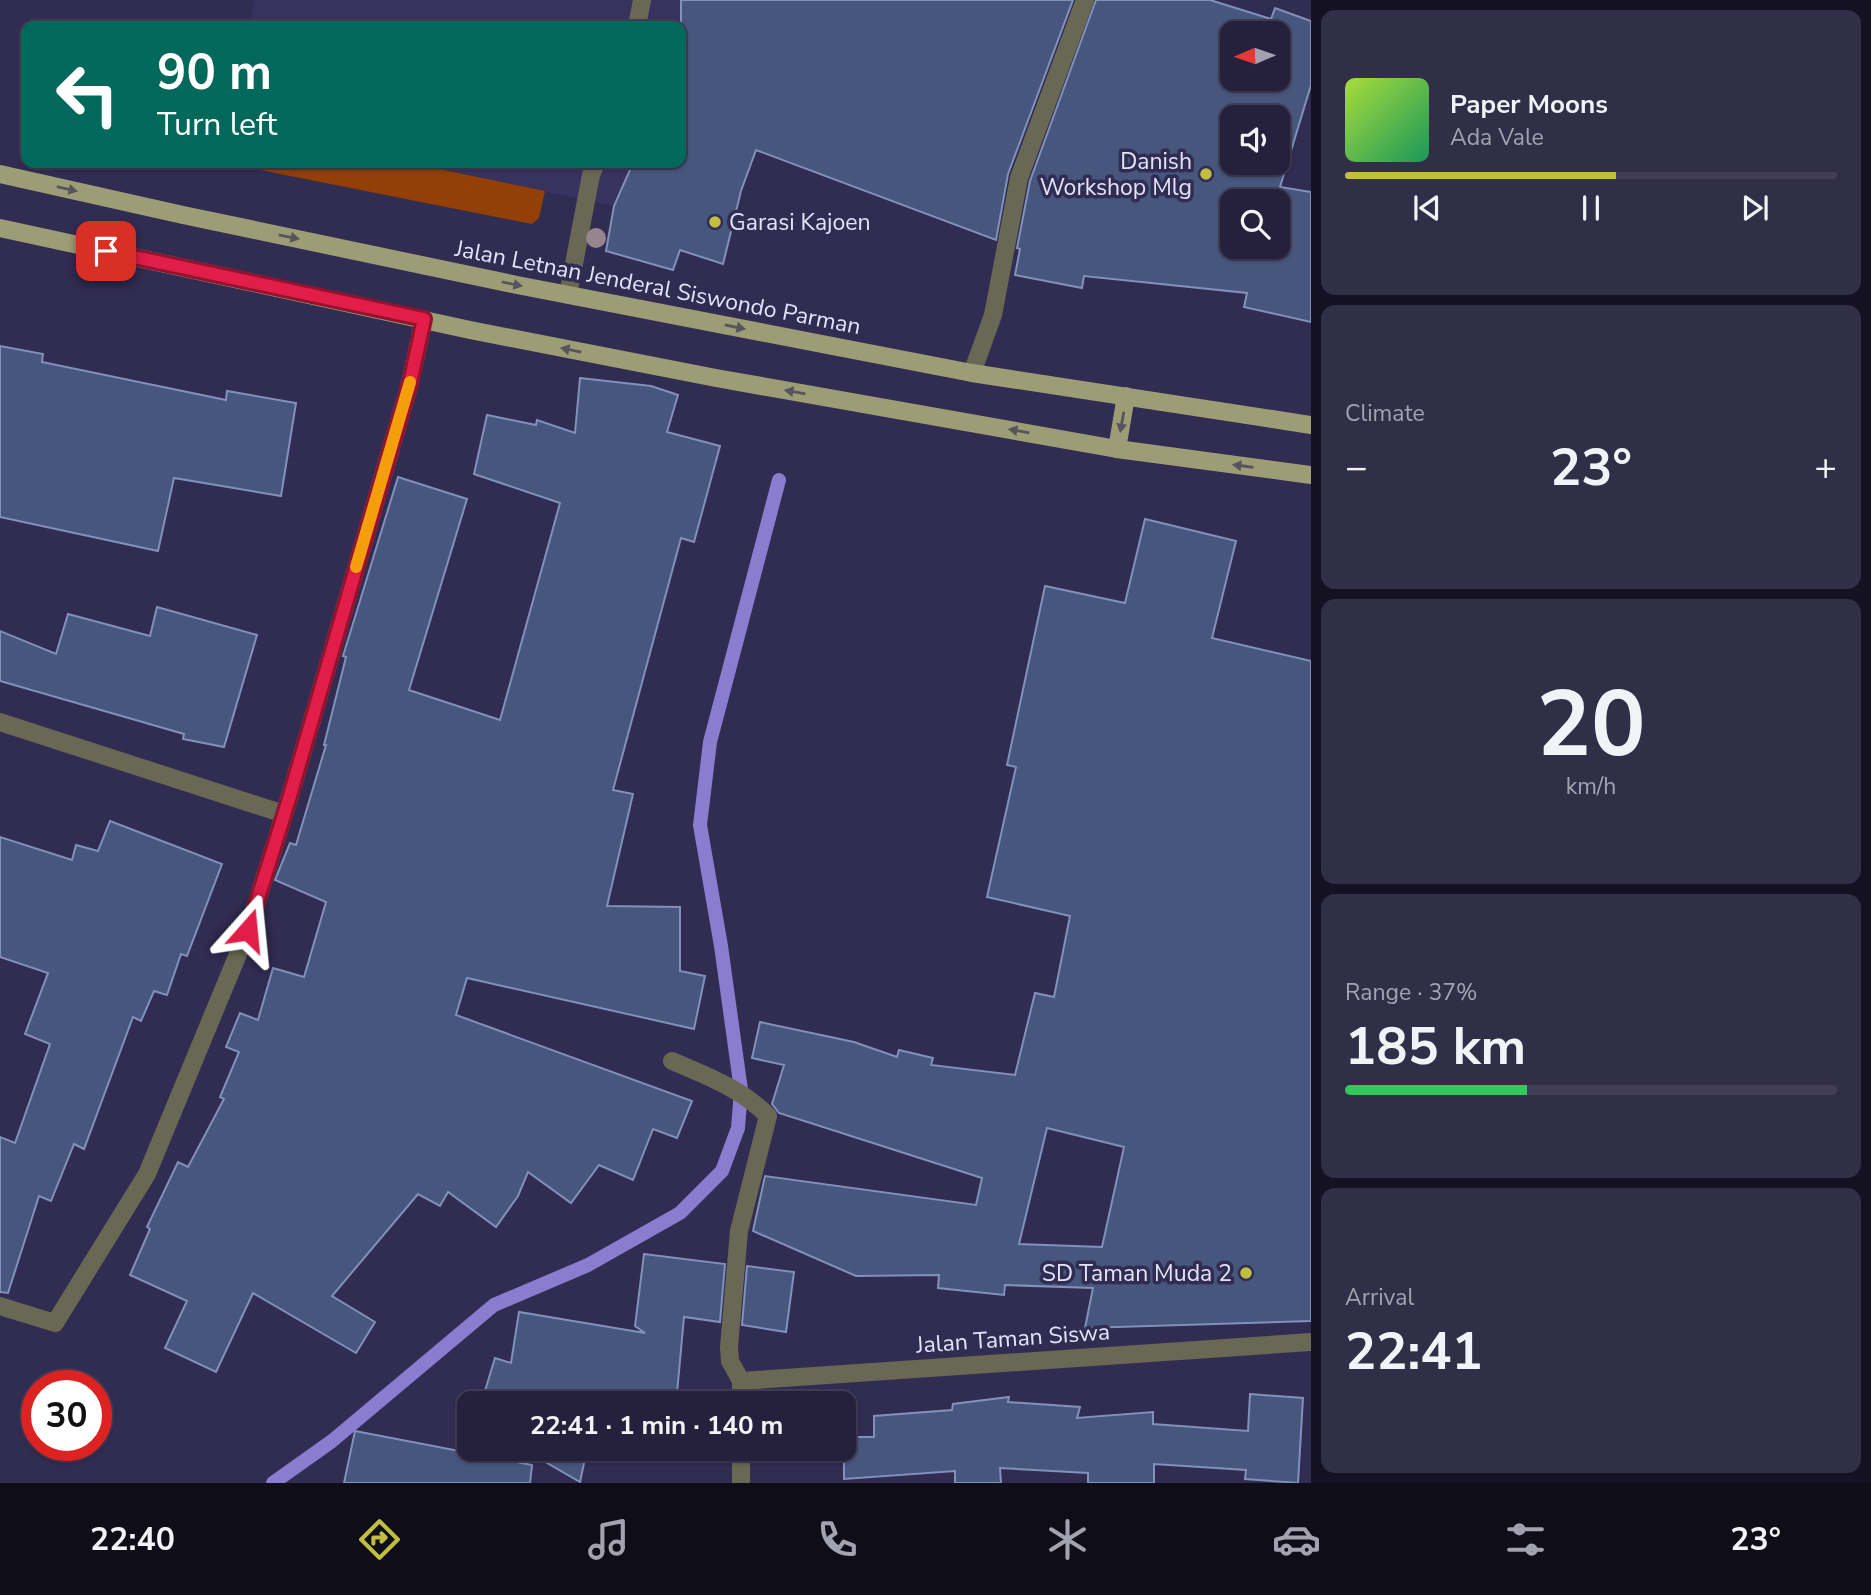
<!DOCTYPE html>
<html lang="en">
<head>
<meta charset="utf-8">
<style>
	:root { --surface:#25213d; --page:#312e48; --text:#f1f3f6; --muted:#a3a3b0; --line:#423e57; --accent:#c1be40 }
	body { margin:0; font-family:"Nunito Sans",sans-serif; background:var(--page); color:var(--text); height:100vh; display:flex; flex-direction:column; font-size:26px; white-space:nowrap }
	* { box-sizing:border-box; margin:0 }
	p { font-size:23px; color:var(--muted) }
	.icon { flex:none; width:38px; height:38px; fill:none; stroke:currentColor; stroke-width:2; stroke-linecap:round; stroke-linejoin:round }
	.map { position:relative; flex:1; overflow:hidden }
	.details { display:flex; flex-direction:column; gap:10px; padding:10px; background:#141222; width:560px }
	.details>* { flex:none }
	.hud { position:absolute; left:21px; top:21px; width:665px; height:147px; border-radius:14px; box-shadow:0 2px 5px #0004,0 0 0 2px var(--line); background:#00695c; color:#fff; overflow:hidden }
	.needle { width:46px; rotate:268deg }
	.buttons { position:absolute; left:1220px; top:21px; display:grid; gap:14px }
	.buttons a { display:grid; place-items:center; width:70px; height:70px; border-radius:14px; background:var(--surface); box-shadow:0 2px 5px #0004,0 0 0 2px var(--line); font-size:35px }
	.speed { position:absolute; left:21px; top:1370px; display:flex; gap:14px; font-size:35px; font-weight:700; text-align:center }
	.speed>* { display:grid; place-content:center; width:91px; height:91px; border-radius:50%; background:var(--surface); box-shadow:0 2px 5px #0004,0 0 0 2px var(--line); line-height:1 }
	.speed .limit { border:10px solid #d22; background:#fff; color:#111 }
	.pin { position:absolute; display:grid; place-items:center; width:60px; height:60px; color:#fff; margin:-30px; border-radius:14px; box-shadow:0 4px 10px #0006 }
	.me { position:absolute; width:77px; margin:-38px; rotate:18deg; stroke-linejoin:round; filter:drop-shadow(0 0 5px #0008) }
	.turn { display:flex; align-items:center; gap:24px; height:147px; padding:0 21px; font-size:32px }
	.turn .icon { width:91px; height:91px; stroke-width:2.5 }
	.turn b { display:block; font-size:49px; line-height:60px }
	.big { font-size:52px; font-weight:700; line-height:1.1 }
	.details .card { flex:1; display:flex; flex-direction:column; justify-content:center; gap:10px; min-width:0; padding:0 24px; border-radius:14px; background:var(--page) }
	.details .dial { align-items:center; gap:0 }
	.dial b { font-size:91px; line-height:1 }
	.song { display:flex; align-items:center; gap:21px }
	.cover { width:84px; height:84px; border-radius:10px; background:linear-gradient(135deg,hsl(80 70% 55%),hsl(150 70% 35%)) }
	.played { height:7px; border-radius:4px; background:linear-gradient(90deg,var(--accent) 55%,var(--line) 55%) }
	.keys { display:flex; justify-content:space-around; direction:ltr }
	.heat { display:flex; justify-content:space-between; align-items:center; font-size:38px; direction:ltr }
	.charge { height:10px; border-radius:5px; background:linear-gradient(90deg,#34c759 37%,var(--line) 0) }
	.trip { position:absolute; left:457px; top:1391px; width:399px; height:70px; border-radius:14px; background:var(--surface); box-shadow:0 2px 5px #0004,0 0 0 2px var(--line); font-weight:700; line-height:70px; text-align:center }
	.tabs { display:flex; height:112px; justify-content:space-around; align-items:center; background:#0f0d18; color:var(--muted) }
	.tabs .icon { width:49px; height:49px }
	.tabs .active { color:var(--accent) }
	.tabs b { font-size:32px; color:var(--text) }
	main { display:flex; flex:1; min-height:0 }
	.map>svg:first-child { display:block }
	.built { fill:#38325f }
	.green { fill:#924005 }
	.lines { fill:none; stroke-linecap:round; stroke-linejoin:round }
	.stream { stroke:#8a7cce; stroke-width:14 }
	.building { fill:#47567c; stroke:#8191bb; stroke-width:2; fill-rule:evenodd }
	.lane { stroke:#686855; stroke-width:18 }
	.street { stroke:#686855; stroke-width:18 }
	.primary { stroke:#9d9d75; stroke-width:18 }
	.tree { fill:#97858e }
	.oneway { fill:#57545e }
	.route-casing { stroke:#92132f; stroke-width:18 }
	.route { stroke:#e11d48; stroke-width:12 }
	.slow { stroke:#f59e0b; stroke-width:12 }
	.poi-dot { fill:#c1be40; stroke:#312c51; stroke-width:2.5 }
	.labels { text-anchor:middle; stroke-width:7; stroke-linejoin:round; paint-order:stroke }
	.poi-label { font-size:23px; fill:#e4e3fb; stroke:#312c51; text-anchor:end }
	.street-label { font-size:23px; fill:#e4e3fb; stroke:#312c51 }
</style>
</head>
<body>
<main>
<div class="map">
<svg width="1311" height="1483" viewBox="0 0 1311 1483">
	<rect width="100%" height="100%" fill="#312c51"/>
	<g class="built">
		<path d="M 255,0 L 709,0 L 681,95 L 681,26 L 249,26 Z"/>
		<path d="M 410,163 L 635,163 L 614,206 Z"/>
	</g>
	<path class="green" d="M 225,163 L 410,163 L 545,191 L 539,218 L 532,224 Z"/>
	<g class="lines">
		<path class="stream" d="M 273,1483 L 332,1441 L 494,1305 L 588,1265 L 680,1213 L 722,1171 L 738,1128 L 741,1090 L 721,946 L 700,825 L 710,742 L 779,480"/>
	</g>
	<g class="building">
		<path d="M 681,0 L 1073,0 L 1008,174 L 996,240 L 756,150 L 741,191 L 723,264 L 680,250 L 673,270 L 606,251 L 614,206 L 633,163 L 681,163 Z"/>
		<path d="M 1096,0 L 1210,0 L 1271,19 L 1275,8 L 1311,21 L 1311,85 L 1280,187 L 1311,192 L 1311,322 L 1244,307 L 1247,293 L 1084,276 L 1082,288 L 1015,275 L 1020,249 L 1017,248 L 1030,181 ZM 1232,33 L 1278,33 L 1278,79 L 1232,79 ZM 1232,117 L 1278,117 L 1278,163 L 1232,163 ZM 1232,201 L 1278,201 L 1278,247 L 1232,247 Z"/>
		<path d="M 0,346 L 43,354 L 42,362 L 226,400 L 227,391 L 296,403 L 281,496 L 174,478 L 158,551 L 0,517 Z"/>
		<path d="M 580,378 L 651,386 L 678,395 L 667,432 L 720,446 L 694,542 L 681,538 L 613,790 L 633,794 L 607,906 L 680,907 L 680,971 L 705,976 L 694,1029 L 467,978 L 456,1015 L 692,1101 L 677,1138 L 653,1129 L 633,1180 L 599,1165 L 571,1203 L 528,1172 L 518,1196 L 496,1227 L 448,1192 L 440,1206 L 418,1194 L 332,1296 L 375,1322 L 356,1353 L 253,1293 L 216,1372 L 165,1348 L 187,1301 L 130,1275 L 150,1229 L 147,1227 L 178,1162 L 188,1167 L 224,1099 L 220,1097 L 239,1052 L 226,1047 L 240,1013 L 258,1020 L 273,968 L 304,977 L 326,902 L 275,880 L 290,843 L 296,845 L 326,745 L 324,745 L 346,657 L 343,656 L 398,477 L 467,499 L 409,690 L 500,720 L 560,503 L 474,474 L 487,415 L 536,425 L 537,420 L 575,433 Z"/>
		<path d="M 1145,519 L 1236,541 L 1212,638 L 1311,661 L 1311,1321 L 1085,1328 L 1093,1288 L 1005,1285 L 1004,1295 L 938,1288 L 939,1275 L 856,1276 L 753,1231 L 765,1176 L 976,1205 L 982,1178 L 779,1113 L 772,1104 L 784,1065 L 752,1058 L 760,1022 L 854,1042 L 897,1057 L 899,1050 L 933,1058 L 931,1065 L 1015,1075 L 1035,993 L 1054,997 L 1070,916 L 987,897 L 1016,767 L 1007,765 L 1045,586 L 1125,603 ZM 1047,1128 L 1124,1147 L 1102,1247 L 1019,1244 Z"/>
		<path d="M 157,607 L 257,635 L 224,747 L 183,739 L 184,734 L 0,681 L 0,631 L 56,654 L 68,614 L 150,636 Z"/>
		<path d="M 110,821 L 222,864 L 187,956 L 181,954 L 167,995 L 154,991 L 141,1021 L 133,1017 L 84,1149 L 74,1144 L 51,1201 L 39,1196 L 8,1293 L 0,1292 L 0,1137 L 15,1143 L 50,1044 L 25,1034 L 48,973 L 0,957 L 0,837 L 72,860 L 76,845 L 98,851 Z"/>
		<path d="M 644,1254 L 725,1264 L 720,1322 L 684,1317 L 676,1404 L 481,1404 L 495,1358 L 511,1363 L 519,1312 L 645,1333 L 635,1326 Z"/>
		<path d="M 747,1266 L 794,1272 L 786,1332 L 742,1325 Z"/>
		<path d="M 1250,1394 L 1303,1398 L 1298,1483 L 1245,1479 L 1246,1470 L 1154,1464 L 1154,1483 L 1088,1483 L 1088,1473 L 1000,1468 L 1001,1483 L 955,1483 L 955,1471 L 844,1479 L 844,1437 L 874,1437 L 874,1416 L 952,1410 L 953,1404 L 1009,1397 L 1008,1402 L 1080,1407 L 1077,1418 L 1153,1412 L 1153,1424 L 1248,1431 Z"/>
		<path d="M 355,1431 L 532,1465 L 530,1483 L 344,1483 Z"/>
		<path d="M 523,1449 L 587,1449 L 580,1482 Z"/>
		<path d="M 623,1449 L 668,1449 L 667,1457 Z"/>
	</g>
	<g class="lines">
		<g class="lane">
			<path d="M 637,26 L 642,0"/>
			<path d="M 568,295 L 591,175 L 596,163"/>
			<path d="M 0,722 L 284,814"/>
		</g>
		<g class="street">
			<path d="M 972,373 L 993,315 L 1019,178 L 1085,0"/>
			<path d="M 672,1061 C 707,1076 742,1089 768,1116 L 739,1231 L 729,1347 L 730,1361 L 741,1381"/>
			<path d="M 0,1306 L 55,1323 L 147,1174 L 248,930 L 289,799 L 410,383 L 424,319"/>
			<path d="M 741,1404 L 741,1381 L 1311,1342"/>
			<path d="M 741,1449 L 741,1483"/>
		</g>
		<g class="primary">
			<path d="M 0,174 L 183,215 L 517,285 L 972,373 L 1311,425"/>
			<path d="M 0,228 L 470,330 L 716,378 L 1117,449 L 1311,475"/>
			<path d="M 1117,449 L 1126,396"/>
		</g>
	</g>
	<circle class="tree" cx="596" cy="238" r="10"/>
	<defs><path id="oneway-solid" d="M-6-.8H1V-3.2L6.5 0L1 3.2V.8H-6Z" transform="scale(1.75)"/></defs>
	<g class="oneway">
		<use href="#oneway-solid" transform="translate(67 189) rotate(13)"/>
		<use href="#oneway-solid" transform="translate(289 237) rotate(12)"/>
		<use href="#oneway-solid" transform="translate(512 284) rotate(12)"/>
		<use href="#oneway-solid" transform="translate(735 327) rotate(11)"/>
		<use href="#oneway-solid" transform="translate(571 350) rotate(-169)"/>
		<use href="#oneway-solid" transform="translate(795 392) rotate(-170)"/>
		<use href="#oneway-solid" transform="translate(1122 422) rotate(100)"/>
		<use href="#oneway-solid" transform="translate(1019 431) rotate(-170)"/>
		<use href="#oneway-solid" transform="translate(1243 466) rotate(-172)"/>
	</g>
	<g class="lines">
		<defs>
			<path id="route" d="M 106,251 L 424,319 L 410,383 L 289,799 L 248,930"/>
		</defs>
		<use href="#route" class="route-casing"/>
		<use href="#route" class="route"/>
		<path class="slow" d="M 356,567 L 410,382"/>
	</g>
	<g class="poi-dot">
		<circle cx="1206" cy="174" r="7"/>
		<circle cx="715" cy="222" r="7"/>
		<circle cx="1246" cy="1273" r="7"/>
	</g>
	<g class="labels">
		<g class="poi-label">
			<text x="1192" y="169">Danish<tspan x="1192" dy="26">Workshop Mlg</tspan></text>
			<text x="729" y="230" text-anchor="start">Garasi Kajoen</text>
			<text x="1232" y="1281">SD Taman Muda 2</text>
		</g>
		<g class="street-label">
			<text transform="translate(658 287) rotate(11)" y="8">Jalan Letnan Jenderal Siswondo Parman</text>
			<text transform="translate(1013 1338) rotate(-4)" y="8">Jalan Taman Siswa</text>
		</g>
	</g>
</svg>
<div class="buttons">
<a><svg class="needle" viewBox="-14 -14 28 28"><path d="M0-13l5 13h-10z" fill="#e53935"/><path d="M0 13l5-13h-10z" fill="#a3a3b0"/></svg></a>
<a><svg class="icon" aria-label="sound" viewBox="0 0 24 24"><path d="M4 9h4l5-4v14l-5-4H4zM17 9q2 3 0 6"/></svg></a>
<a><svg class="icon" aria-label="search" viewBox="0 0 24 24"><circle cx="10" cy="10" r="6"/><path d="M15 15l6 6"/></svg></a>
</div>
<div class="speed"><div class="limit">30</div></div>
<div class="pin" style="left:106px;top:251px;background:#d93025"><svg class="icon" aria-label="arrive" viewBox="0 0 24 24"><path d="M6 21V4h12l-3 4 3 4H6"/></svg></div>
<svg class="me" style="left:248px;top:930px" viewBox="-20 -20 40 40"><path d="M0-17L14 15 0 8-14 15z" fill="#e11d48" stroke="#fff" stroke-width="4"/></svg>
<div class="trip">22:41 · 1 min · 140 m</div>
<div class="hud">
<div class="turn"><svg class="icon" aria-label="left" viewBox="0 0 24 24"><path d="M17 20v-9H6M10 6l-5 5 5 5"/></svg><div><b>90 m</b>Turn left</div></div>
</div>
</div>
<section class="details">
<div class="card">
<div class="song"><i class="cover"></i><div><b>Paper Moons</b><p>Ada Vale</p></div></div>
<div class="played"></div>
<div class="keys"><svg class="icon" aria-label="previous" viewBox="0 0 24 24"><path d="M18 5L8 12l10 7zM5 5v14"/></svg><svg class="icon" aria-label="pause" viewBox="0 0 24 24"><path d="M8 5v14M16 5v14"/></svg><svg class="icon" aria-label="next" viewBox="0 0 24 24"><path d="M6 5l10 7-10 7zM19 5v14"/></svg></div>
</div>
<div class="card"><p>Climate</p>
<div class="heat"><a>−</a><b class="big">23°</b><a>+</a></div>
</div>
<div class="card dial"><b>20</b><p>km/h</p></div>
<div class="card"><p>Range · 37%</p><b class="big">185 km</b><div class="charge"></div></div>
<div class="card"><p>Arrival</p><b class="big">22:41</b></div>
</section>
</main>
<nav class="tabs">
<b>22:40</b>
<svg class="icon active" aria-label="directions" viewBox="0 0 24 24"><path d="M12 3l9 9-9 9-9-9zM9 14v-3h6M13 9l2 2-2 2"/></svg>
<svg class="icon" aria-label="music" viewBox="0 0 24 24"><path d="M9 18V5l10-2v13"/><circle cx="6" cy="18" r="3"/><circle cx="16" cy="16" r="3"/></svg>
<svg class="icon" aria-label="phone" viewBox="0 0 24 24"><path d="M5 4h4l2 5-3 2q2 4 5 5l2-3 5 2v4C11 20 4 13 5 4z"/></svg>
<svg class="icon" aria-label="climate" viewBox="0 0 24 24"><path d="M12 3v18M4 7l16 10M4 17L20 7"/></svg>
<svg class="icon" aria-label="car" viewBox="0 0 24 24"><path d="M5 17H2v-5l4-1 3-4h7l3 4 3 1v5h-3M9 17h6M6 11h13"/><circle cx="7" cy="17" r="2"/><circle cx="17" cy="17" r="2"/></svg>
<svg class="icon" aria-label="filters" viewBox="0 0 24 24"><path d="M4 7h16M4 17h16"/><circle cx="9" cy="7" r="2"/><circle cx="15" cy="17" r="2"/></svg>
<b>23°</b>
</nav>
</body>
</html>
